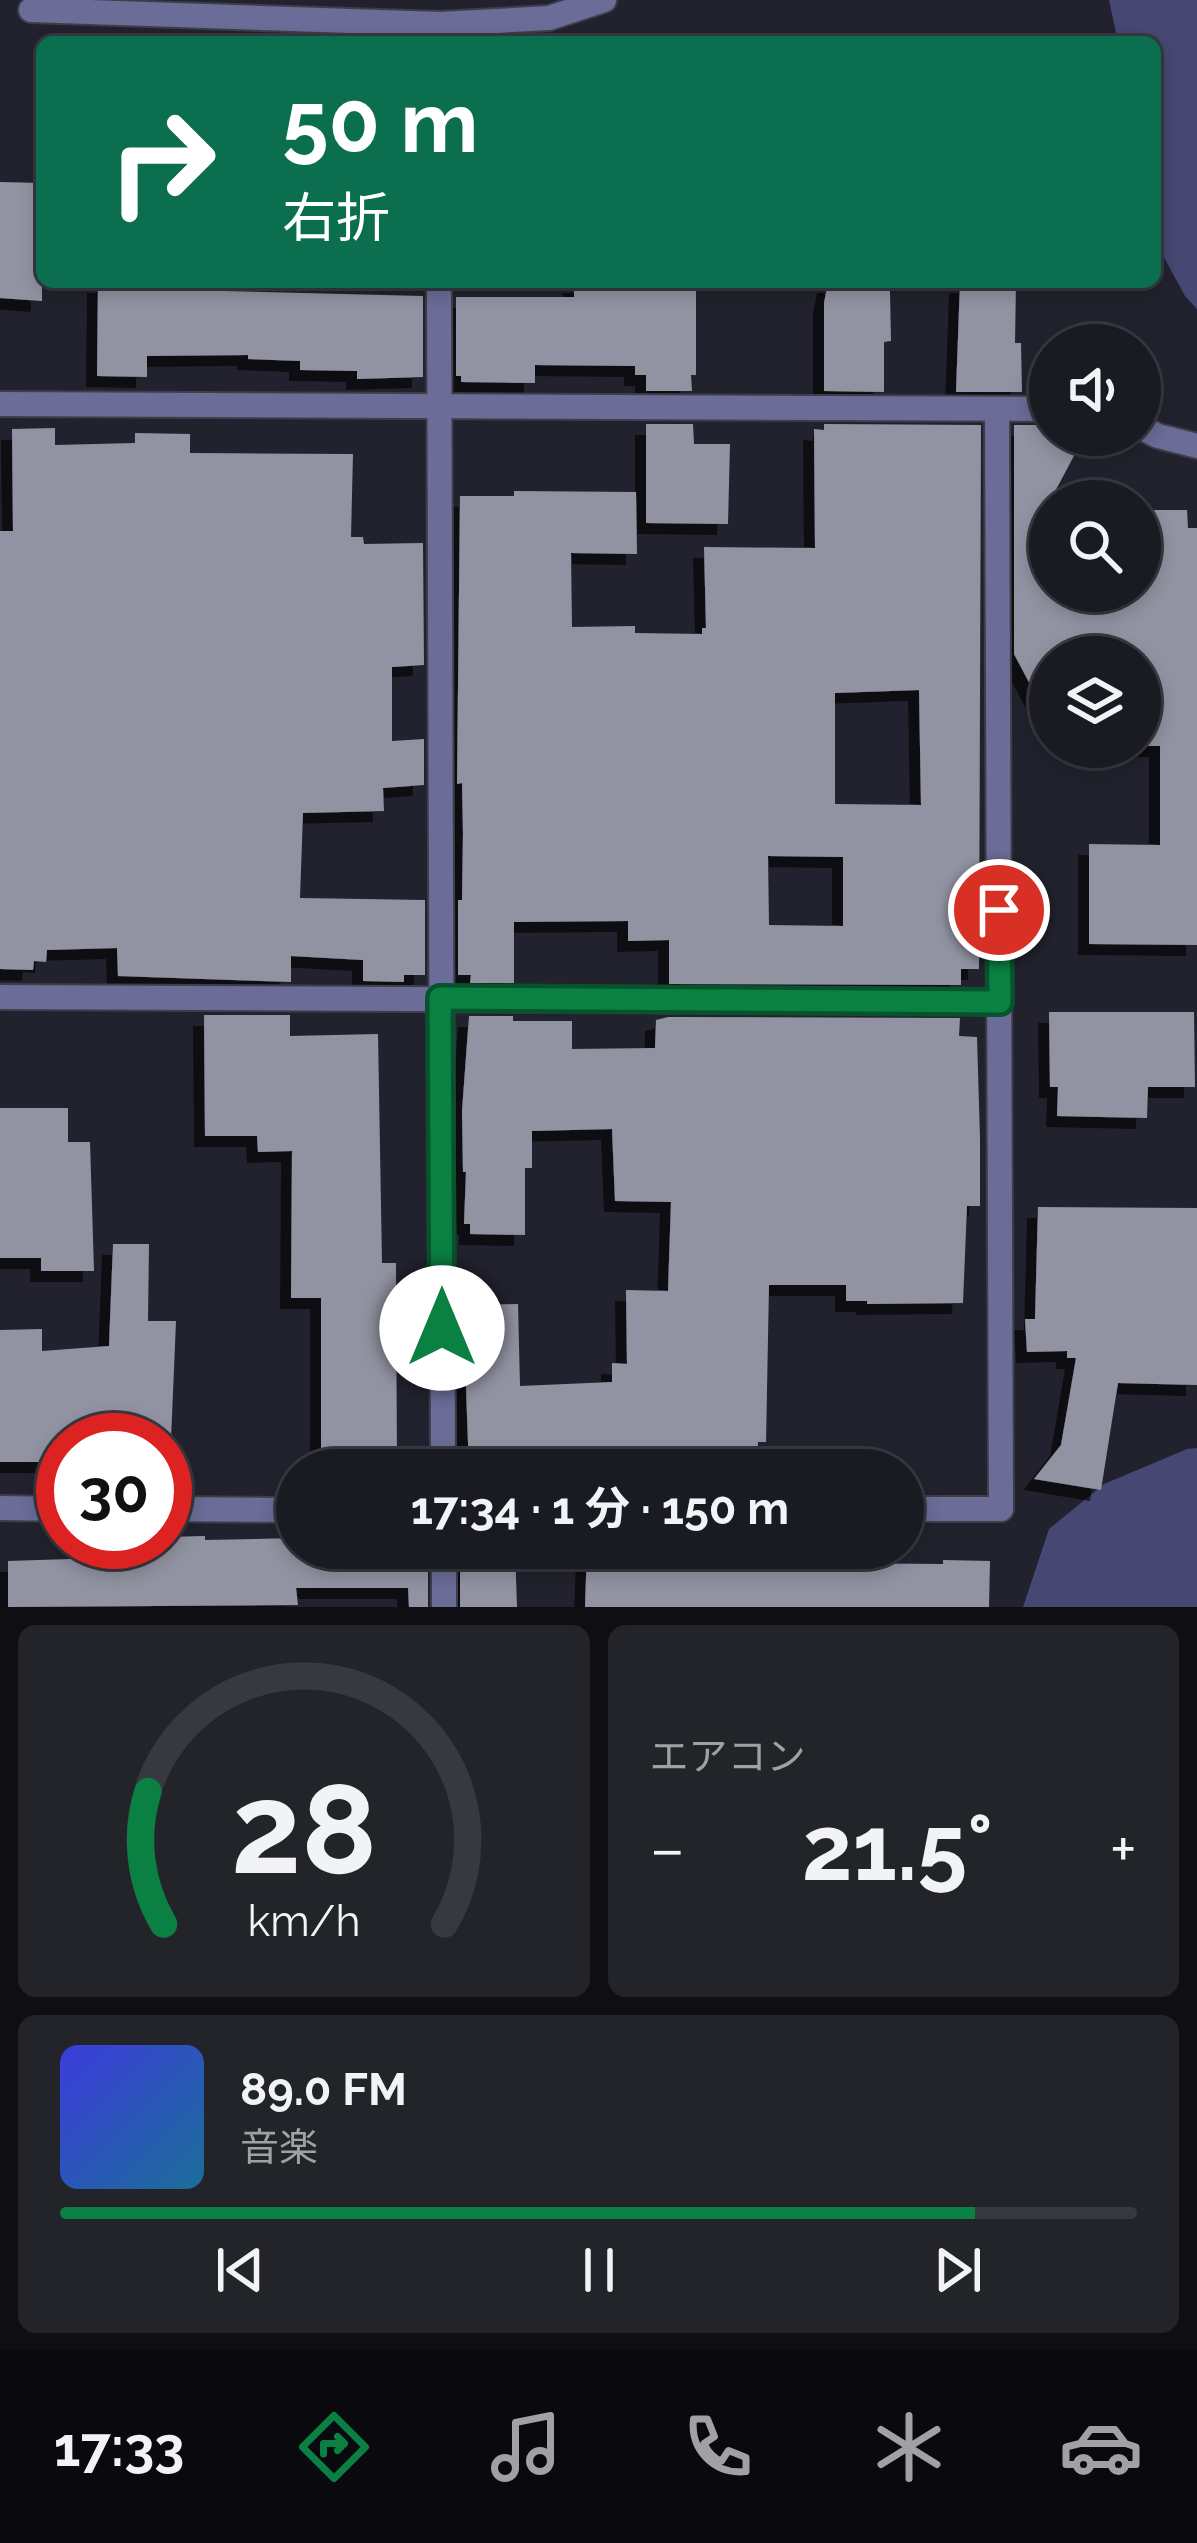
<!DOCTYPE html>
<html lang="ja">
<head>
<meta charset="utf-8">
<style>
	:root { --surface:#1a1a22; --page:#23232a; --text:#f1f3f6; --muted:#9fa1a5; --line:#383840; --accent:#0b8043 }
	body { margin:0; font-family:Raleway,"Noto Sans JP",sans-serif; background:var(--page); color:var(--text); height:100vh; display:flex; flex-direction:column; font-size:45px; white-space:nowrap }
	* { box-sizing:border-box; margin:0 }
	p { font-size:39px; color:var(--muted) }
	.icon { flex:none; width:66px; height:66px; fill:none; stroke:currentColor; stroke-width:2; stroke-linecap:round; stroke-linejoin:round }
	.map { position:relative; height:1607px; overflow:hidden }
	.panel { display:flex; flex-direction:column; gap:18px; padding:18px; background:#0e0e13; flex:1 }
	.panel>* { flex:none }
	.top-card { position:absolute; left:36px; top:36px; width:1125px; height:252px; border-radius:18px; box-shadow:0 6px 18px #0003,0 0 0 3px var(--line); background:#0b6e4f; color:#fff; overflow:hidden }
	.buttons { position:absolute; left:1029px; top:324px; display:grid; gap:24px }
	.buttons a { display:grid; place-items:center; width:132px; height:132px; border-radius:50%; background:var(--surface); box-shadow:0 6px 18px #0003,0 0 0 3px var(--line); font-size:60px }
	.speed { position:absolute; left:36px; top:1413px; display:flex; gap:24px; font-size:60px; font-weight:700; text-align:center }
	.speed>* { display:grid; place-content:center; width:156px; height:156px; border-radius:50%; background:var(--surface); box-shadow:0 6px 18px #0003,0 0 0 3px var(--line); line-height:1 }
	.speed .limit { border:18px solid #d22; background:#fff; color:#111 }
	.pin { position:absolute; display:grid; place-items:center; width:102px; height:102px; color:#fff; margin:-51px; border:6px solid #fff; border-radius:50%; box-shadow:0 3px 12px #0007 }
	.me { position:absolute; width:132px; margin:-66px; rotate:0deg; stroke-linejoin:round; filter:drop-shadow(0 0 9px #0008) }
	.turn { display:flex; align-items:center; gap:42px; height:252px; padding:0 48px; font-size:54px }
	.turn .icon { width:156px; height:156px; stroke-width:2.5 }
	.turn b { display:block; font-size:84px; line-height:102px }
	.big { font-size:90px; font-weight:700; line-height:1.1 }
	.panel .card { flex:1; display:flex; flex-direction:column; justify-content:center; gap:18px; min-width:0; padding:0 42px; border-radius:18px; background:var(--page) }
	.panel .dial { align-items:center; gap:0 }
	.dial svg { height:312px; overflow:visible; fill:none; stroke:var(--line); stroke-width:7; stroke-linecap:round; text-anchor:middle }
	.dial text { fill:var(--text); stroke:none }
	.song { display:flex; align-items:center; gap:36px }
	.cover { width:144px; height:144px; border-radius:18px; background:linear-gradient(135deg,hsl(240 70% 55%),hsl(200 70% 35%)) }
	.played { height:12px; border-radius:6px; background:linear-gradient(90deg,var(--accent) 85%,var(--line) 85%) }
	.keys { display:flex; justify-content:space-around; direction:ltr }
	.heat { display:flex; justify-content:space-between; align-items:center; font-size:66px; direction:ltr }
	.panel .tiles { flex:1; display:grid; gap:18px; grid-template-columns:1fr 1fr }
	.card:last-child { grid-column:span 2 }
	.trip { position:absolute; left:276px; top:1449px; width:648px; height:120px; border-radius:60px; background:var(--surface); box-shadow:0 6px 18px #0003,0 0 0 3px var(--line); font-weight:700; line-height:120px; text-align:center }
	.tabs { display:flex; height:192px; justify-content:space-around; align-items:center; background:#0a0a0e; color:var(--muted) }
	.tabs .icon { width:84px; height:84px }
	.tabs .current { color:var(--accent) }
	.tabs b { font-size:54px; color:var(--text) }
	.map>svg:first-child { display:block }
	.green { fill:#464772 }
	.building { fill:#9293a2; fill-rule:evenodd; filter:url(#shadow) }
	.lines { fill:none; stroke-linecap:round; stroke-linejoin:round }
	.lane-casing { stroke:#3e3e49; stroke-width:28 }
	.street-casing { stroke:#3e3e49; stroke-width:28 }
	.lane { stroke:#6b6c97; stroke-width:24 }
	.street { stroke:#6b6c97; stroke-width:24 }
	.route-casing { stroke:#07532c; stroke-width:30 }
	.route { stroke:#0b8043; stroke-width:21 }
</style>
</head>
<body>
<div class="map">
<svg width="1197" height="1607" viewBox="0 0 1197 1607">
	<defs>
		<filter id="shadow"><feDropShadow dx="-11" dy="11" stdDeviation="0" flood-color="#0009"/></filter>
	</defs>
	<rect width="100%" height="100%" fill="#22222e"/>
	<g class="green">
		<path d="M 1109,0 L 1197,0 L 1197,309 L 1185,296 L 1155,241 L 1155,42 L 1118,42 Z"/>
		<path d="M 1197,1448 L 1197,1607 L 1023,1607 L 1049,1529 L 1104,1484 L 1187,1449 Z"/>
	</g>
	<g class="building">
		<path d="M 0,182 L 42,183 L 42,301 L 0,298 Z"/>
		<path d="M 98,282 L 224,282 L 224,291 L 423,296 L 423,377 L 357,379 L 357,371 L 300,370 L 300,361 L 248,359 L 248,355 L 147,356 L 147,377 L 97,376 Z"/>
		<path d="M 574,282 L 696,282 L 696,375 L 691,375 L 692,391 L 646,391 L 646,375 L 635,375 L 635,366 L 535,365 L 535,383 L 461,382 L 461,376 L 456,376 L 456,297 L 574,297 Z"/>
		<path d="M 828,282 L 881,282 L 881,291 L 890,291 L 891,341 L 884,342 L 884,392 L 824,391 L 824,303 Z"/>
		<path d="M 960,282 L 1016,282 L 1015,343 L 1021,343 L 1022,392 L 956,392 Z"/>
		<path d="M 646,424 L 693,424 L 694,444 L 730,444 L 728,524 L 646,523 Z"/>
		<path d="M 824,424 L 981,425 L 979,969 L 961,969 L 961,985 L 669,984 L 669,940 L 628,941 L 628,921 L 514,922 L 514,983 L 470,983 L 471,975 L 458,975 L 458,900 L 462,900 L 463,833 L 462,783 L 457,784 L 460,496 L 514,496 L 514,491 L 636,492 L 637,554 L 571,553 L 572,627 L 635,626 L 635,633 L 702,634 L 702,628 L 706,628 L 704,547 L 815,548 L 814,429 L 824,430 ZM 919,690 L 921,805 L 835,804 L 835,693 ZM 768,856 L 843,857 L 843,926 L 769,925 Z"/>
		<path d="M 1014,425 L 1050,425 L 1050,435 L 1085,435 L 1050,501 L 1050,591 L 1140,591 L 1140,510 L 1187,510 L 1188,528 L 1197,528 L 1197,945 L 1089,944 L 1089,844 L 1160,845 L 1160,746 L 1140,746 L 1140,657 L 1050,657 L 1050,722 L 1014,654 Z"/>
		<path d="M 55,428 L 55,445 L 135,443 L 135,433 L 190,434 L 190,453 L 353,454 L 351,537 L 363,537 L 364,544 L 423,543 L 424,665 L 392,667 L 392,741 L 424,739 L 424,785 L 383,788 L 384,811 L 303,813 L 300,898 L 425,900 L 425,975 L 404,975 L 404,982 L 363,981 L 363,960 L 291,956 L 291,982 L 118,976 L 117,948 L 47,950 L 46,962 L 34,961 L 33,970 L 0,969 L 0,531 L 13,531 L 12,429 Z"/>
		<path d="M 1049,1012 L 1194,1012 L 1195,1087 L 1148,1087 L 1147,1118 L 1057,1116 L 1058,1087 L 1050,1087 Z"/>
		<path d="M 204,1015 L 290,1015 L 290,1036 L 378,1034 L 382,1263 L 396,1263 L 397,1470 L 321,1470 L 321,1298 L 291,1298 L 292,1151 L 258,1152 L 257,1136 L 205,1136 Z"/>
		<path d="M 469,1016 L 513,1016 L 513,1021 L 572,1021 L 572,1049 L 655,1048 L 656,1020 L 668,1017 L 960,1018 L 959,1036 L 977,1037 L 980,1138 L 980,1206 L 967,1206 L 963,1303 L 867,1304 L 867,1301 L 846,1301 L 846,1285 L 769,1285 L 766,1442 L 758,1442 L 757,1470 L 469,1470 L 463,1305 L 518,1304 L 520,1386 L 612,1382 L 612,1363 L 627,1364 L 626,1290 L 668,1291 L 671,1202 L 615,1201 L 612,1129 L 532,1131 L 532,1168 L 525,1168 L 525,1235 L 470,1234 L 470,1224 L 464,1224 L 466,1172 L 463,1172 L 462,1111 Z"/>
		<path d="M 0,1108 L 68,1108 L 68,1142 L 90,1142 L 94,1271 L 41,1271 L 41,1258 L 0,1258 Z"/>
		<path d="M 1038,1207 L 1197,1208 L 1197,1385 L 1118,1383 L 1101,1490 L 1034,1479 L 1061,1445 L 1076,1358 L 1067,1358 L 1067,1351 L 1027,1352 L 1025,1319 L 1035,1319 Z"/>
		<path d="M 113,1244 L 149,1244 L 148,1321 L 176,1321 L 171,1440 L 63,1440 L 63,1462 L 0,1462 L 0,1330 L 42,1329 L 42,1351 L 109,1346 Z"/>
		<path d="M 205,1536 L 205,1540 L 297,1538 L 297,1548 L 428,1548 L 428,1607 L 409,1607 L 408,1588 L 296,1588 L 298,1605 L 8,1607 L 8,1561 L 101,1558 L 101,1542 L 165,1542 L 165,1537 Z"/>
		<path d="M 460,1548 L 515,1548 L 517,1607 L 460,1607 Z"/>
		<path d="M 587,1548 L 652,1548 L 652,1554 L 754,1556 L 754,1548 L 825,1548 L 825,1563 L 943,1564 L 943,1560 L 990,1561 L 989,1607 L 585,1607 Z"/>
	</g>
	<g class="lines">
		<defs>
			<path id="lane" d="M 1140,427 L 1158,436 L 1197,446"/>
			<g id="street">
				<path d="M 31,10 L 440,24 L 549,18 L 604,0"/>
				<path d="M 439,282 L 443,1470"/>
				<path d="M 0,404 L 1050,409"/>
				<path d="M 0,997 L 1000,1002"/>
				<path d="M 0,1508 L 63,1509"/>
				<path d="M 165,1509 L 297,1510"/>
				<path d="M 903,1509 L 1001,1509 L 997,409"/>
				<path d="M 444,1548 L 444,1607"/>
			</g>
		</defs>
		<use href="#lane" class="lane-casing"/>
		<use href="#street" class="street-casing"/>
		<use href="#lane" class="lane"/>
		<use href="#street" class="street"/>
	</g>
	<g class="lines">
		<defs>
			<path id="route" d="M 442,1328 L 440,998 L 1000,1002 L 999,910"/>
		</defs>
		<use href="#route" class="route-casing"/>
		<use href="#route" class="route"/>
	</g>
</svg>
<div class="buttons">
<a><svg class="icon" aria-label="sound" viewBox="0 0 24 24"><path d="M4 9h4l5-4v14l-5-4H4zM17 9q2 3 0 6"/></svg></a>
<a><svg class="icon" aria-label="search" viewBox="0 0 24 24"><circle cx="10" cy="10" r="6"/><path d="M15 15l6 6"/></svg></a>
<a><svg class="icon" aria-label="layers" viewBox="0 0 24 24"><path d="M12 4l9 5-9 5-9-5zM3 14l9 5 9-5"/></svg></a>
</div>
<div class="speed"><div class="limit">30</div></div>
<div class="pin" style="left:999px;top:910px;background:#d93025"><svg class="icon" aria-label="arrive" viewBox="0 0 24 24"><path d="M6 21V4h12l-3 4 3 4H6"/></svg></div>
<svg class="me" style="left:442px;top:1328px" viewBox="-20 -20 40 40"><circle r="19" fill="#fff"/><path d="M0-13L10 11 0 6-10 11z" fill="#0b8043"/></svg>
<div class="trip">17:34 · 1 分 · 150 m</div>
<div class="top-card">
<div class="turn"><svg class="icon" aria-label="right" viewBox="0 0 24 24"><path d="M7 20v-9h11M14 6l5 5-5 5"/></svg><div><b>50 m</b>右折</div></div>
</div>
</div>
<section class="panel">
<div class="tiles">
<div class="card dial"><svg viewBox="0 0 100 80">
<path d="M14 69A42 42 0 1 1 86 69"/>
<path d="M14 69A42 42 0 0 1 10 35" stroke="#0b8043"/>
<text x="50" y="56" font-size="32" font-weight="700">28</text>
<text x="50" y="72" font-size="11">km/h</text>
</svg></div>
<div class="card"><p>エアコン</p>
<div class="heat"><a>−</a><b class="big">21.5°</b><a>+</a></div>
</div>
<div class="card">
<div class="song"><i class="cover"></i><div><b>89.0 FM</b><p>音楽</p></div></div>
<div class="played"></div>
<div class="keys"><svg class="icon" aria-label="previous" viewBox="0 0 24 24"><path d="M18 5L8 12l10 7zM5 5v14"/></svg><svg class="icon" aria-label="pause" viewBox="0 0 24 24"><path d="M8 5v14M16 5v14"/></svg><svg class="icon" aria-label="next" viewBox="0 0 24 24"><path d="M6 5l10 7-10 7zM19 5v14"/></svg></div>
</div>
</div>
</section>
<nav class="tabs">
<b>17:33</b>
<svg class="icon current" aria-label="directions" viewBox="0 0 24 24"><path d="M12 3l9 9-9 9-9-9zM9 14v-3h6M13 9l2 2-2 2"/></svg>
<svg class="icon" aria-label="music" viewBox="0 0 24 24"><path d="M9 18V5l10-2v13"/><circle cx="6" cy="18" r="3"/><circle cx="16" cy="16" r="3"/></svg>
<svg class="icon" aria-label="phone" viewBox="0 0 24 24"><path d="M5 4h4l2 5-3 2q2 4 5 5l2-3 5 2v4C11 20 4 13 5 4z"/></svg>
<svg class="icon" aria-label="climate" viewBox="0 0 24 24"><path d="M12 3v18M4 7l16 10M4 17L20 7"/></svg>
<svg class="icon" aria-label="car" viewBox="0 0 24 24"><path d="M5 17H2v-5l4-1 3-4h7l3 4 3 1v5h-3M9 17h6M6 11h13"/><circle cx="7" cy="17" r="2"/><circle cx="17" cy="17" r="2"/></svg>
</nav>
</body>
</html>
